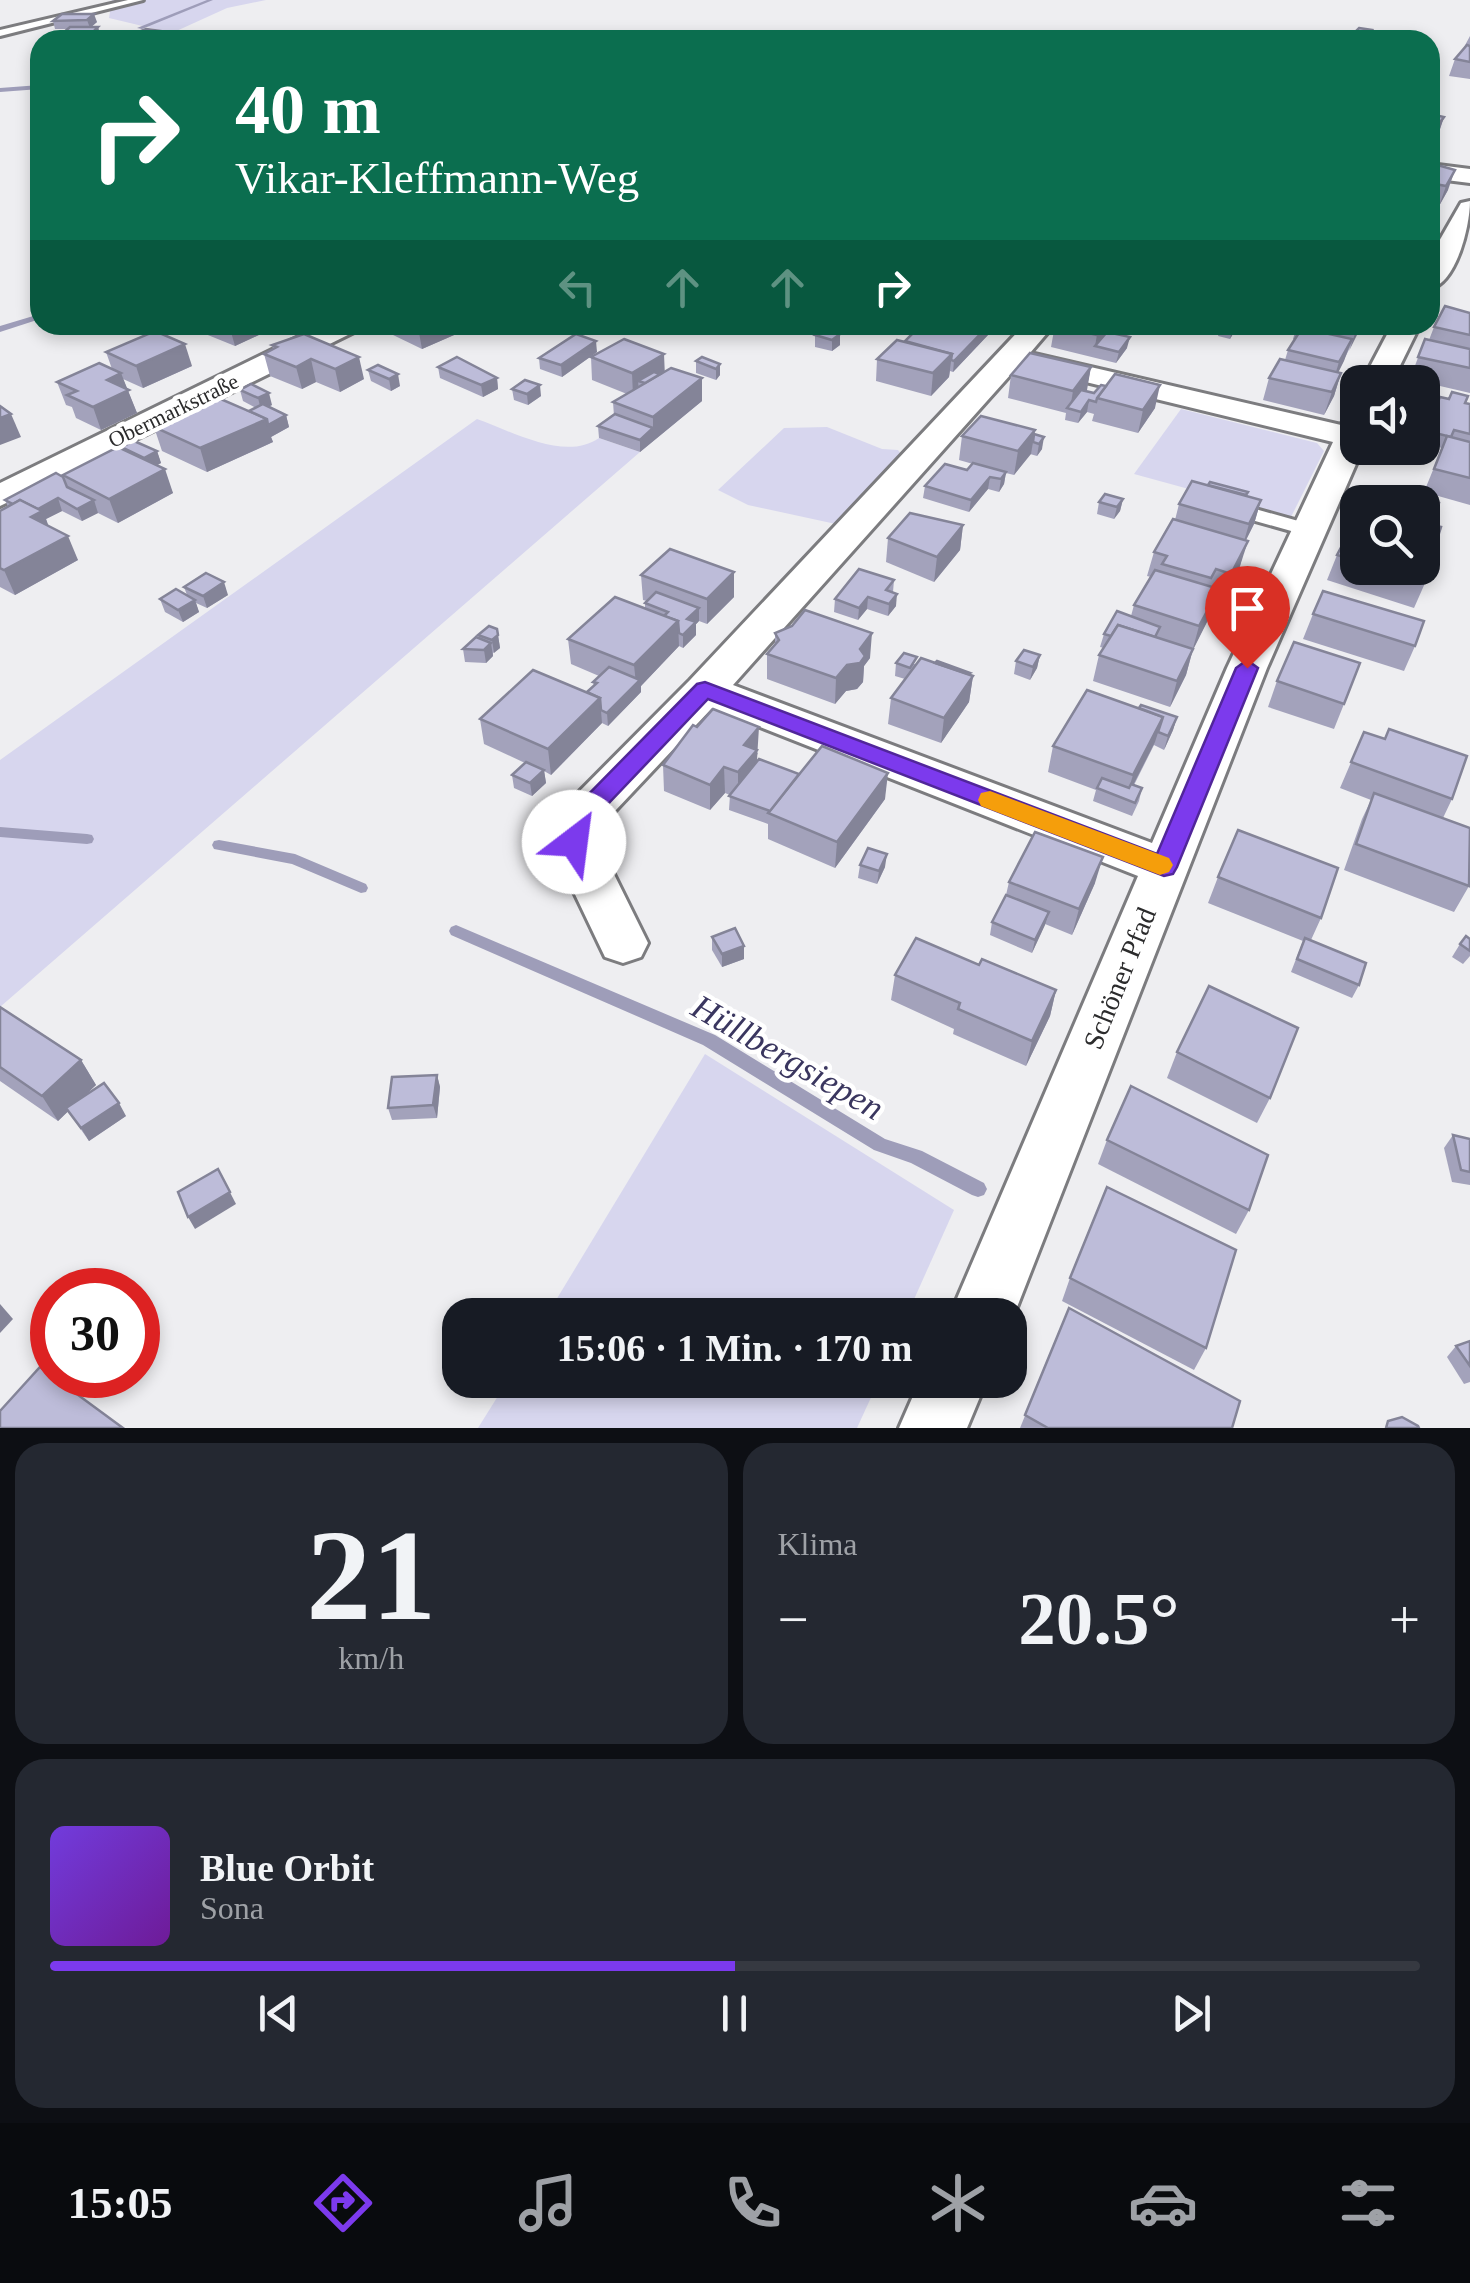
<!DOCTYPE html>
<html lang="de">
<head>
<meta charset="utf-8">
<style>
	:root { --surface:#171b24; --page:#242831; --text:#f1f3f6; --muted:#9ea1a6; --line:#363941; --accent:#7c3aed }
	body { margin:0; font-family:"Times New Roman",serif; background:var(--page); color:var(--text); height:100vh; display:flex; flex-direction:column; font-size:38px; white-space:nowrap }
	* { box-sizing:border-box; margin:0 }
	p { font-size:32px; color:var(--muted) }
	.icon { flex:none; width:55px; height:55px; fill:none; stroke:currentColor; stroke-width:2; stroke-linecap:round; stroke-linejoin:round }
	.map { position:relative; height:1428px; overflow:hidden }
	.side { display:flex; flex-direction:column; gap:15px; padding:15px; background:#0d0f14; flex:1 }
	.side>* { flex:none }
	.hud { position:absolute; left:30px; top:30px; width:1410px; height:305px; border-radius:30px; box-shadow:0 5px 15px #0003; background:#0b6e4f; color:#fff; overflow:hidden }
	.controls { position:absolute; left:1340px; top:365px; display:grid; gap:20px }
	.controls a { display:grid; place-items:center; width:100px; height:100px; border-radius:20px; background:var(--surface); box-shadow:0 5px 15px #0003; font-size:50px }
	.speed { position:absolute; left:30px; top:1268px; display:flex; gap:20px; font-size:50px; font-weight:700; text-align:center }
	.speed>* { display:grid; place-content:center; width:130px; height:130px; border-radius:50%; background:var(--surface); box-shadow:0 5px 15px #0003; line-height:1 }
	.speed .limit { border:15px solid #d22; background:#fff; color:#111 }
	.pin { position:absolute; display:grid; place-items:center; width:85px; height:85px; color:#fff; margin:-102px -42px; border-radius:50% 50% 50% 0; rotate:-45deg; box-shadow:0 0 10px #0007 }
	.pin .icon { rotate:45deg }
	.me { position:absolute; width:110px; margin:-55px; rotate:30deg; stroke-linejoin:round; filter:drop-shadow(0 0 8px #0008) }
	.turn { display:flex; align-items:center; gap:35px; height:210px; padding:0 40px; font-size:45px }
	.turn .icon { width:130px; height:130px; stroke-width:2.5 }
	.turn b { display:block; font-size:70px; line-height:85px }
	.lanes { display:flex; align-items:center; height:95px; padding:0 40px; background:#0003; justify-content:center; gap:50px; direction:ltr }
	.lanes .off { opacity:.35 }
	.big { font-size:75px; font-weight:600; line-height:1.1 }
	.side .tile { flex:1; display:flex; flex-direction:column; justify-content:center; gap:15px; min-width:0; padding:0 35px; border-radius:30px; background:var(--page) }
	.side .dial { align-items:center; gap:0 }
	.dial b { font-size:130px; line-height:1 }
	.song { display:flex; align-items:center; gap:30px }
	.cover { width:120px; height:120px; border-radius:15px; background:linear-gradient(135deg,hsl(260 70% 55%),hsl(280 70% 35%)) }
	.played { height:10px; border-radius:5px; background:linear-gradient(90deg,var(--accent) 50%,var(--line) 50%) }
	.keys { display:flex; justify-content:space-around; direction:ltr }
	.heat { display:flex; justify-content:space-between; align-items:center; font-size:55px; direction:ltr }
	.side .tiles { flex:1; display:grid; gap:15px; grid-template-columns:1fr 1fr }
	.tile:last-child { grid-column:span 2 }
	.trip { position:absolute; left:442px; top:1298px; width:585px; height:100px; border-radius:30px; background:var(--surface); box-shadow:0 5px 15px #0003; font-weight:600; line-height:100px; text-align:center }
	.dock { display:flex; height:160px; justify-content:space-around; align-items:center; background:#090b0e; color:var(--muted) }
	.dock .icon { width:70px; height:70px }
	.dock .active { color:var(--accent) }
	.dock b { font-size:45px; color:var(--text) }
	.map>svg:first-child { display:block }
	.green { fill:#d7d6ee }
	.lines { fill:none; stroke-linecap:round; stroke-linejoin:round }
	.stream { fill:#9e9db9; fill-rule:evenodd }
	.service-casing { stroke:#7c7c7f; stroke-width:6 }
	.minor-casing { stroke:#7c7c7f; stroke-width:6 }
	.service { fill:#fff; fill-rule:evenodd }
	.minor { fill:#fff; fill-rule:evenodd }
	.wall { fill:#a3a2bb }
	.shaded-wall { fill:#848498 }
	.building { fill:#bdbcd9; stroke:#848498; stroke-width:2.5 }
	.route { fill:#7c3aed; stroke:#51269a; stroke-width:2.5 }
	.slow { fill:#f59e0b }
	.labels { text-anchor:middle; stroke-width:9; stroke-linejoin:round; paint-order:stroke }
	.far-street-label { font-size:22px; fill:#2b2b2c; stroke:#fff }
	.street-label { font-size:28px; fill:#2b2b2c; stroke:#fff }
	.near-water-label { font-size:35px; font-style:italic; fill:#3a365f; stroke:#fff }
</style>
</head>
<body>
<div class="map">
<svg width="1470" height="1428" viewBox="0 0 1470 1428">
	<rect width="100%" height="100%" fill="#eeeef1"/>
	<g class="green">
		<path d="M 112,0 L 266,0 L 227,8 L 172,33 L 109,18 Z"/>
		<path d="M 1181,409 L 1317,443 L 1324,451 L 1291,517 L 1134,474 Z"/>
		<path d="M 477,419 C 511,431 565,462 599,438 L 640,452 L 0,1007 L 0,760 Z"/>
		<path d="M 827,427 L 882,449 L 898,450 L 901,454 L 891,463 L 900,466 L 845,526 L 748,505 L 718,490 L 784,428 Z"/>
		<path d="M 705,1054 L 954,1210 L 907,1315 L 547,1315 Z"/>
		<path d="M 508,1380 L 879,1380 L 857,1428 L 478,1428 Z"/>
	</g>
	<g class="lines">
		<g class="stream">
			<path d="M 207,0 L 213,0 L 142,29 L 137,28 Z"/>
			<path d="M 40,85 L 40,89 L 0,92 L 0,88 Z"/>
			<path d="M 40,314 L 40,319 L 0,332 L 0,326 Z"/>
			<path d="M 0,827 L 87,834 L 92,835 L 94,839 L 92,843 L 87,844 L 0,837 Z"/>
			<path d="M 219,840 L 295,854 L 366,884 L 368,888 L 366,892 L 361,893 L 292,864 L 214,849 L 212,845 L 214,841 Z"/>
			<path d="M 456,925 L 715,1035 L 885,1139 L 922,1151 L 984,1183 L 987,1189 L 984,1195 L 978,1197 L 972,1195 L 911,1163 L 874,1150 L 703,1045 L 451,935 L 449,931 L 451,927 Z"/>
		</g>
		<defs>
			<g id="service">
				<path d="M 128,0 L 143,0 L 0,36 L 0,30 Z"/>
				<path d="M 1241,505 L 1316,526 L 1319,530 L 1309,536 L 1234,515 L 1234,507 Z"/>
			</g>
			<g id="minor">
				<path d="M 1430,164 L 1470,169 L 1470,183 L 1430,178 Z"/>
				<path d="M 1470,201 C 1470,225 1457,282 1430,289 L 1430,257 L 1461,203 Z"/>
				<path d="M 323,325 L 360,325 L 356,331 L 0,506 L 0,483 Z"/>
				<path d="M 1024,325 L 1054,325 L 1030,353 L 1341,425 L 1347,416 L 1358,413 L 1358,448 L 1363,448 L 1267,668 L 1010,1325 L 1010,1315 L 950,1315 L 1138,876 L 712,708 L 599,828 L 598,842 L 648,943 L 641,957 L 623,963 L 605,957 L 550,842 L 553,823 L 560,811 L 690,680 ZM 1021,363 L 1024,367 L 1333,442 L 1227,668 L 1152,843 L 733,685 Z"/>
				<path d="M 1392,325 L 1420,325 L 1392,382 L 1362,382 Z"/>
				<path d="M 920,1380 L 987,1380 L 967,1428 L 899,1428 Z"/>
			</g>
		</defs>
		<use href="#service" class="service-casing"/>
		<use href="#minor" class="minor-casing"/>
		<use href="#service" class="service"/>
		<use href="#minor" class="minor"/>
	</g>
	<g class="wall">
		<path d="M 62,14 L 97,22 L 91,27 L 98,27 L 100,35 L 95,40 L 65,40 L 63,33 L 68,29 L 55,29 L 53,21 Z"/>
		<path d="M 1372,30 L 1368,40 L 1351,40 L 1353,34 Z"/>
		<path d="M 1470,36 L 1470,79 L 1449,76 L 1455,59 L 1463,49 Z"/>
		<path d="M 1430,114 L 1444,117 L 1438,135 L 1430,146 Z"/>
		<path d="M 1430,165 L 1448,190 L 1439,206 L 1437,205 L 1430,224 Z"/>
		<path d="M 1470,313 L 1470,393 L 1410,379 L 1425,339 L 1429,340 L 1434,327 Z"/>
		<path d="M 192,325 L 280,325 L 235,346 L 193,329 Z"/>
		<path d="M 390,325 L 477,325 L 422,349 L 391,334 Z"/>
		<path d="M 584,325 L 603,325 L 596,330 L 585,327 Z"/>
		<path d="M 921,325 L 998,325 L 991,330 L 989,329 L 988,335 L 953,372 L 950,371 L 949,377 L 931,396 L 876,381 L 877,359 L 905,342 Z"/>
		<path d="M 1055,325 L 1110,325 L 1108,332 L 1127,348 L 1116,363 L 1051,347 Z"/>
		<path d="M 1221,325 L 1242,325 L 1239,331 L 1234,332 L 1230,339 L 1218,336 Z"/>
		<path d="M 1297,325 L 1361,325 L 1338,372 L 1341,373 L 1334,396 L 1324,415 L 1263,400 L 1269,378 L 1285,360 L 1288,350 L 1295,339 L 1293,339 Z"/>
		<path d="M 840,334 L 840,345 L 832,351 L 815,347 L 815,335 Z"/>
		<path d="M 272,345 L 364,379 L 340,392 L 316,382 L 302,389 L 270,376 L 264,354 L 273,349 Z"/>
		<path d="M 106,352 L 192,366 L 143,388 L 123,379 L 137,413 L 101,430 L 76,418 L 72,407 L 66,405 L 57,382 L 112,369 Z"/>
		<path d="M 597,352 L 562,377 L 540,369 L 539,358 Z"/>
		<path d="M 664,354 L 664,372 L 702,401 L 640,452 L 599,438 L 598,426 L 614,416 L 613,402 L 627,394 L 592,380 L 591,357 Z"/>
		<path d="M 696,361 L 720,364 L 720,375 L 716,380 L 696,373 Z"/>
		<path d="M 378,365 L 400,386 L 391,391 L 371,381 L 368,370 Z"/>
		<path d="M 438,367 L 497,378 L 498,389 L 483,397 L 440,378 Z"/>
		<path d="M 1091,367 L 1086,391 L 1155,408 L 1138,433 L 1092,421 L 1094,414 L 1087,412 L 1078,423 L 1065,420 L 1066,413 L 1008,398 L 1011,375 Z"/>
		<path d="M 512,389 L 541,396 L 528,405 L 514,400 Z"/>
		<path d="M 240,390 L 272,405 L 268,407 L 286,415 L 289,427 L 271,437 L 273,442 L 207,472 L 162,451 L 154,427 L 249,411 L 256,408 L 243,401 Z"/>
		<path d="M 1440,397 L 1470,404 L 1470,505 L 1424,492 L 1442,448 L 1430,445 L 1433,437 L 1424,435 Z"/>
		<path d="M 1035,430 L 1034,434 L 1042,449 L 1037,456 L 1030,454 L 1014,475 L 1006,473 L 1004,484 L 999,492 L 988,489 L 969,512 L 923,498 L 925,486 L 967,470 L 973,464 L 959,460 L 962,436 Z"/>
		<path d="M 157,451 L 161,463 L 157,465 L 173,493 L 118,523 L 98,513 L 82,521 L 62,511 L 46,519 L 48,526 L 78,560 L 15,595 L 0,587 L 0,511 L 8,507 L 5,500 L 63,477 Z"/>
		<path d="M 1247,496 L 1261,500 L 1254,524 L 1246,540 L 1240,566 L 1224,599 L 1217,597 L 1211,614 L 1193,649 L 1186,675 L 1170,707 L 1093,681 L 1099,655 L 1104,648 L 1100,647 L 1104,634 L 1131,616 L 1134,605 L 1151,577 L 1147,576 L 1154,552 L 1175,520 L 1179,504 Z"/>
		<path d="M 1123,499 L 1120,511 L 1114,519 L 1097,514 L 1099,502 Z"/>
		<path d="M 1422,502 L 1432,525 L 1434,549 L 1428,562 L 1422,560 Z"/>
		<path d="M 963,525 L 960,550 L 934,582 L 886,562 L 888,538 Z"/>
		<path d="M 1358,528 L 1358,568 L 1422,568 L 1433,565 L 1414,608 L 1327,580 L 1337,555 Z"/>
		<path d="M 734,572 L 734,597 L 707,624 L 699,621 L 696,624 L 696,635 L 683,648 L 679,646 L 641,686 L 641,692 L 608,726 L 602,723 L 551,775 L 544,771 L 546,783 L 532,796 L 514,788 L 512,775 L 525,763 L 484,744 L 480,719 L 587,692 L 594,686 L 593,682 L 599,676 L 571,664 L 568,639 L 645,608 L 645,603 L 647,601 L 643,600 L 641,575 Z"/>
		<path d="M 894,580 L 893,592 L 896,606 L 888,616 L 867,609 L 858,620 L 834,612 L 835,599 Z"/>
		<path d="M 184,587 L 228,595 L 207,608 L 196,603 L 199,612 L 183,622 L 165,612 L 160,599 L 187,595 Z"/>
		<path d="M 1313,614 L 1415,646 L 1404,671 L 1303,639 Z"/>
		<path d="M 497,629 L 500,648 L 493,653 L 493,656 L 486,663 L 465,662 L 463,649 L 479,638 L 478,635 Z"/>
		<path d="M 775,633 L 870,658 L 864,666 L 863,682 L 857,689 L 846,691 L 835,704 L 767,679 L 767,654 L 775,645 Z"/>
		<path d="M 1040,655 L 1037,668 L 1030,680 L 1014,674 L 1016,661 Z"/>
		<path d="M 896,663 L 916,664 L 973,676 L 969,702 L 941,743 L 888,724 L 891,698 L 905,679 L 895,676 Z"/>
		<path d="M 1277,681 L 1344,704 L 1334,729 L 1268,707 Z"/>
		<path d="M 1139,708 L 1177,717 L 1173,730 L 1164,750 L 1154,745 L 1134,785 L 1142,788 L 1139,801 L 1132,816 L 1093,801 L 1096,790 L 1048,772 L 1053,746 Z"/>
		<path d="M 1364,732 L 1452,799 L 1443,818 L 1469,886 L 1454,912 L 1344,870 L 1362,819 L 1371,800 L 1340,788 Z"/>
		<path d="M 758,753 L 757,755 L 756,762 L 885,799 L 835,868 L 768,839 L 768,824 L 729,810 L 730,795 L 725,793 L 710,810 L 664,791 L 663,765 Z"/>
		<path d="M 860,865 L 885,867 L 877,884 L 858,878 Z"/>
		<path d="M 1218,877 L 1321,918 L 1311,940 L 1359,985 L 1352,998 L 1291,972 L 1303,941 L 1208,903 Z"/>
		<path d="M 1009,882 L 1095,883 L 1072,935 L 1045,924 L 1032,953 L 990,935 L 992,922 L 1006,895 Z"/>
		<path d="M 712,937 L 744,959 L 722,967 L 712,950 Z"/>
		<path d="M 1470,939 L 1470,956 L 1463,964 L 1452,957 L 1460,944 Z"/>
		<path d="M 979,965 L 1056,990 L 1050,1016 L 1026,1066 L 953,1034 L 954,1029 L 891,1000 L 895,975 Z"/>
		<path d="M 0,1007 L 81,1060 L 96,1085 L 83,1097 L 126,1116 L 89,1141 L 68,1111 L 58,1121 L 0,1081 Z"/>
		<path d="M 1177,1052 L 1270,1098 L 1257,1123 L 1167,1078 Z"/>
		<path d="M 437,1075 L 440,1087 L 437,1118 L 392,1120 L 388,1108 Z"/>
		<path d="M 1453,1135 L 1470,1139 L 1470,1185 L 1452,1182 L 1444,1148 Z"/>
		<path d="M 1107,1140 L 1249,1210 L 1236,1234 L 1098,1164 Z"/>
		<path d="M 1070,1278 L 1206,1348 L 1194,1370 L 1062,1301 Z"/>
		<path d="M 1069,1308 L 1232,1428 L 1020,1428 Z"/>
		<path d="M 1470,1341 L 1470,1382 L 1464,1384 L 1447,1357 L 1456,1346 Z"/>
	</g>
	<g class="shaded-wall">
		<path d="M 94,14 L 97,22 L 90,28 L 87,20 Z"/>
		<path d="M 98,27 L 100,35 L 94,40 L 92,33 Z"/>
		<path d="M 161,31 L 163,39 L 160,40 L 138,40 Z"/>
		<path d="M 1444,117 L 1438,135 L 1430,146 L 1436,128 Z"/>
		<path d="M 1455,170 L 1448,190 L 1439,206 L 1446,186 Z"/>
		<path d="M 229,325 L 280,325 L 235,346 Z"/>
		<path d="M 423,325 L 477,325 L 422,349 L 418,327 Z"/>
		<path d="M 989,325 L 988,335 L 953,372 L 954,361 Z"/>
		<path d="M 1105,325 L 1110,325 L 1107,339 L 1095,346 L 1097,335 Z"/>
		<path d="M 1233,325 L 1242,325 L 1239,331 L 1234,332 L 1230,339 Z"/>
		<path d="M 1358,325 L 1361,325 L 1358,333 L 1349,351 Z"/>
		<path d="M 840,334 L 840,345 L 832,351 L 832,340 Z"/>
		<path d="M 1130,337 L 1127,348 L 1116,363 L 1119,352 Z"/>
		<path d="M 1352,339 L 1344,361 L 1332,385 L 1339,362 Z"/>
		<path d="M 596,341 L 597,352 L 562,377 L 561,365 Z"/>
		<path d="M 185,344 L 192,366 L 143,388 L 136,366 Z"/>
		<path d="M 664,354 L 665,377 L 638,381 L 639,392 L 633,396 L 632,373 Z"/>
		<path d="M 952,354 L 949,377 L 931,396 L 933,373 Z"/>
		<path d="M 359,357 L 364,379 L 340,392 L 335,369 Z"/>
		<path d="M 311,359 L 316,382 L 302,389 L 296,367 Z"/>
		<path d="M 720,364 L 720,375 L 716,380 L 716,369 Z"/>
		<path d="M 1091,367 L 1087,390 L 1072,409 L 1070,409 L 1073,391 Z"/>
		<path d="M 121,373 L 137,413 L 101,430 L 93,407 L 107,380 Z"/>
		<path d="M 1341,373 L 1334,396 L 1324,415 L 1332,392 Z"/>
		<path d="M 398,374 L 400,386 L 391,391 L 389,379 Z"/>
		<path d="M 497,378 L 498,389 L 483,397 L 481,385 Z"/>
		<path d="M 702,378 L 702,401 L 640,452 L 640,440 L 653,428 L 653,417 Z"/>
		<path d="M 540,385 L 541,396 L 528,405 L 527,394 Z"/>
		<path d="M 1160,385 L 1155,408 L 1138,433 L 1143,410 Z"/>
		<path d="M 269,393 L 272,405 L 261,410 L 258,398 Z"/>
		<path d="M 1089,400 L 1087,412 L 1078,423 L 1081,412 Z"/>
		<path d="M 11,414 L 21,437 L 0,445 L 0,418 Z"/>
		<path d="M 286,415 L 289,427 L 271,437 L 273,442 L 207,472 L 200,448 L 267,419 Z"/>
		<path d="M 1035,430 L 1031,454 L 1014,475 L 1018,451 Z"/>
		<path d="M 1044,437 L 1042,449 L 1037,456 L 1039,444 Z"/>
		<path d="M 157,451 L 161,463 L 148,470 L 144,458 Z"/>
		<path d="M 165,469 L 173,493 L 118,523 L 109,499 Z"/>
		<path d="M 1006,472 L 1004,484 L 999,492 L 1001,479 Z"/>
		<path d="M 990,477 L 988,489 L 969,512 L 971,500 Z"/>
		<path d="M 58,498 L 62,511 L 46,519 L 52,535 L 41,541 L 30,513 Z"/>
		<path d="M 1123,499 L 1120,511 L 1114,519 L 1117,507 Z"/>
		<path d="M 94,500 L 98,513 L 82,521 L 77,509 Z"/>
		<path d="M 1261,500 L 1254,524 L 1242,548 L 1249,524 Z"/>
		<path d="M 963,525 L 960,550 L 934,582 L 937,557 Z"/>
		<path d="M 68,536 L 78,560 L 15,595 L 4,570 Z"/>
		<path d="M 1248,541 L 1240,566 L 1224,599 L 1231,574 Z"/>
		<path d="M 734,572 L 734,597 L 707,624 L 707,599 Z"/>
		<path d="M 224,582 L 228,595 L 207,608 L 203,596 Z"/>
		<path d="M 1219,589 L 1211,614 L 1192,652 L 1199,626 Z"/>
		<path d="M 897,594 L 896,606 L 888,616 L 889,604 Z"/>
		<path d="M 868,597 L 867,609 L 858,620 L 859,608 Z"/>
		<path d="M 195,600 L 199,612 L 183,622 L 178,610 Z"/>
		<path d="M 699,608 L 699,621 L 696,624 L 696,635 L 683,648 L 683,635 L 687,619 Z"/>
		<path d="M 678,621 L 679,646 L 641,686 L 641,692 L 608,726 L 607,713 L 636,684 L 634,665 Z"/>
		<path d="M 872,633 L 870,658 L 864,666 L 863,682 L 857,689 L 846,691 L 835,704 L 836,678 Z"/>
		<path d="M 498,635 L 500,648 L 494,653 L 492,640 Z"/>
		<path d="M 491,643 L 493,656 L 486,663 L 484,650 Z"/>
		<path d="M 1193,649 L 1186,675 L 1170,707 L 1177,681 Z"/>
		<path d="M 1040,655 L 1037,668 L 1030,680 L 1033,667 Z"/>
		<path d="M 973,676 L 969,702 L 941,743 L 944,718 Z"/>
		<path d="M 600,698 L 602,723 L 551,775 L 548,749 Z"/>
		<path d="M 1163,717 L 1155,742 L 1125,801 L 1133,775 Z"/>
		<path d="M 1177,717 L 1173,730 L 1164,750 L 1168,736 Z"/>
		<path d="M 759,727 L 756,776 L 738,798 L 738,772 L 744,745 Z"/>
		<path d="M 724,767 L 725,793 L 710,810 L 710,785 Z"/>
		<path d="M 544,770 L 546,783 L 532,796 L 530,783 Z"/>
		<path d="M 888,773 L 885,799 L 835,868 L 837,842 Z"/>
		<path d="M 887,854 L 885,867 L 877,884 L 879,871 Z"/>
		<path d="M 1103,857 L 1095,883 L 1072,935 L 1079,909 Z"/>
		<path d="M 1049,912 L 1045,925 L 1032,953 L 1035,940 Z"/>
		<path d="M 744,946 L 744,959 L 722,967 L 722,954 Z"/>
		<path d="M 1056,990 L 1050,1016 L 1026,1066 L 1032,1041 Z"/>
		<path d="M 81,1060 L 96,1085 L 58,1121 L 42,1096 Z"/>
		<path d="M 437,1075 L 440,1087 L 437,1118 L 433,1105 Z"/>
		<path d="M 119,1103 L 126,1116 L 89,1141 L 81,1128 Z"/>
		<path d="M 218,1169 L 236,1204 L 195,1229 L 188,1217 Z"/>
		<path d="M 0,1304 L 13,1319 L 0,1333 Z"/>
	</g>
	<g class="building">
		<path d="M 62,14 L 94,14 L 87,20 L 53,21 Z"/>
		<path d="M 70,27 L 98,27 L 92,33 L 63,33 Z"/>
		<path d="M 1359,28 L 1372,30 L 1368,36 L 1353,34 Z"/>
		<path d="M 146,29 L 161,31 L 138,40 L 118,40 Z"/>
		<path d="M 1467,45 L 1470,46 L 1470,62 L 1455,59 Z"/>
		<path d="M 1430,114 L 1444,117 L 1436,128 L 1430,126 Z"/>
		<path d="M 1430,165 L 1441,166 L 1455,170 L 1446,186 L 1430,183 Z"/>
		<path d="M 1430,204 L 1437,205 L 1430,217 Z"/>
		<path d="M 1445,306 L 1470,313 L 1470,335 L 1434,327 Z"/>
		<path d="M 921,325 L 989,325 L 954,361 L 951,360 L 952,354 L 905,341 Z"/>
		<path d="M 1055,325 L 1105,325 L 1097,335 Z"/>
		<path d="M 1337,325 L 1358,325 L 1356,329 Z"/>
		<path d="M 1302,328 L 1352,339 L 1339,362 L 1288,350 Z"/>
		<path d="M 823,329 L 840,334 L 832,340 L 815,335 Z"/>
		<path d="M 155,331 L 185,344 L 136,366 L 106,352 Z"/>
		<path d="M 1107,332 L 1130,337 L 1119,352 L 1095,346 Z"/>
		<path d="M 304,334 L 359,357 L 335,369 L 311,359 L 296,367 L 264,354 L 277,347 L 272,345 Z"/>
		<path d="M 576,334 L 596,341 L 561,365 L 539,358 Z"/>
		<path d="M 624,339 L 664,354 L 632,373 L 591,357 Z"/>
		<path d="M 1425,339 L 1470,349 L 1470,368 L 1418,357 Z"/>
		<path d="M 897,340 L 952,354 L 933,373 L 877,359 Z"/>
		<path d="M 1030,353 L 1091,367 L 1073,391 L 1011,375 Z"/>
		<path d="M 457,357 L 497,378 L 481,385 L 438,367 Z"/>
		<path d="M 702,357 L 720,364 L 716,369 L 696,361 Z"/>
		<path d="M 1280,359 L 1341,373 L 1332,392 L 1269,378 Z"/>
		<path d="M 99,363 L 121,373 L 107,380 L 129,390 L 93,407 L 67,395 L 77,391 L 57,382 Z"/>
		<path d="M 378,365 L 398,374 L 389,379 L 368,370 Z"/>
		<path d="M 671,368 L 702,378 L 653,417 L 613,402 Z"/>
		<path d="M 654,372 L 660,374 L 645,383 L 638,381 Z"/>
		<path d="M 1115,374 L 1160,385 L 1143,410 L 1097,398 Z"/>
		<path d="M 525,380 L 540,385 L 527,394 L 512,389 Z"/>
		<path d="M 251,384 L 269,393 L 258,398 L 240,390 Z"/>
		<path d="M 1101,385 L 1106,386 L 1097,398 L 1096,402 L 1089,400 L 1081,412 L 1067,408 L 1081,390 L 1094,393 Z"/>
		<path d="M 1452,392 L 1468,396 L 1465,403 L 1470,404 L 1470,434 L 1454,430 L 1451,437 L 1435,433 L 1438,426 L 1428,423 L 1440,397 L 1449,399 Z"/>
		<path d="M 216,397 L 267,419 L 200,448 L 154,427 Z"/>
		<path d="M 263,404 L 286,415 L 268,425 L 267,419 L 249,411 Z"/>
		<path d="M 0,406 L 11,414 L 0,418 Z"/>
		<path d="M 615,414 L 653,428 L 640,440 L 598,426 Z"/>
		<path d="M 981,416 L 1035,430 L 1018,451 L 962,436 Z"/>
		<path d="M 1034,434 L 1044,437 L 1039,444 L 1033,442 Z"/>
		<path d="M 1447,436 L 1470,442 L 1470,478 L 1434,469 Z"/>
		<path d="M 134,441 L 157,451 L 144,458 L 121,447 Z"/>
		<path d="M 118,447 L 165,469 L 109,499 L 63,475 Z"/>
		<path d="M 973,463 L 1006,472 L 1001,479 L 990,477 L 971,500 L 925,486 L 945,464 L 967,470 Z"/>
		<path d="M 56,473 L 63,477 L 67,487 L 94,500 L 77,509 L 58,498 L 38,509 L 20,500 L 13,504 L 5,500 Z"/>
		<path d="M 1192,481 L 1261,500 L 1249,524 L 1179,504 Z"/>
		<path d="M 1210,482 L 1248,492 L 1246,495 L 1208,485 Z"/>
		<path d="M 1393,491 L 1439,503 L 1432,525 L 1441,527 L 1434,549 L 1422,546 L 1422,502 L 1389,502 Z"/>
		<path d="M 1105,494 L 1123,499 L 1117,507 L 1099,502 Z"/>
		<path d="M 20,500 L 42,511 L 31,517 L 68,536 L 4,570 L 0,568 L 0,511 Z"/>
		<path d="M 910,513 L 963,525 L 937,557 L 888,538 Z"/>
		<path d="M 1173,519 L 1248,541 L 1231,574 L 1216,569 L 1211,578 L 1162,564 L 1167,556 L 1154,552 Z"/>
		<path d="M 1352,527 L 1358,528 L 1358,561 L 1337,555 Z"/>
		<path d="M 670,549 L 734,572 L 707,599 L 641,575 Z"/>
		<path d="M 1422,561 L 1433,565 L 1425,583 L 1377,568 L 1422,568 Z"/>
		<path d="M 859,569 L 894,580 L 886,590 L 897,594 L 889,604 L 868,597 L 859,608 L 835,599 Z"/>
		<path d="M 1155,570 L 1219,589 L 1199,626 L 1134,605 Z"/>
		<path d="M 206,573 L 224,582 L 203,596 L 184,587 Z"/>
		<path d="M 176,589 L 195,600 L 178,610 L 160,599 Z"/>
		<path d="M 1323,591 L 1424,621 L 1415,646 L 1313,614 Z"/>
		<path d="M 656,592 L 699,608 L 687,619 L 696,622 L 683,635 L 679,633 L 678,621 L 664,616 L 668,612 L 645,603 Z"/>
		<path d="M 615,597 L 678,621 L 634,665 L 568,639 Z"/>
		<path d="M 805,610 L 872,633 L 860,649 L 865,656 L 860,663 L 847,665 L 836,678 L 767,654 L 779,640 L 775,633 L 792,626 Z"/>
		<path d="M 1117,611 L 1160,627 L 1155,637 L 1118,625 L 1111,636 L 1104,634 Z"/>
		<path d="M 1118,625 L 1193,649 L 1177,681 L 1099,655 Z"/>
		<path d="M 489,626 L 497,629 L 498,635 L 492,640 L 478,635 Z"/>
		<path d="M 476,637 L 491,643 L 484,650 L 463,649 Z"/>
		<path d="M 1294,642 L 1360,663 L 1344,704 L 1277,681 Z"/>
		<path d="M 1024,650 L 1040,655 L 1033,667 L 1016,661 Z"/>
		<path d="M 904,653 L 917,657 L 910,668 L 896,663 Z"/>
		<path d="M 921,658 L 973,676 L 944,718 L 891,698 Z"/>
		<path d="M 937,661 L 970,673 L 968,674 L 935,663 Z"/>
		<path d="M 609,667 L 640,680 L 607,713 L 601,710 L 600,698 L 587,692 L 597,683 L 593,682 Z"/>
		<path d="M 533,670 L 600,698 L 548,749 L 480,719 Z"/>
		<path d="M 1087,690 L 1163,717 L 1133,775 L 1053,746 Z"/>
		<path d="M 1141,705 L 1177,717 L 1168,736 L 1158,732 L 1163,717 L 1139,708 Z"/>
		<path d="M 713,709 L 759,727 L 744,745 L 757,750 L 738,772 L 724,767 L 710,785 L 663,765 L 693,725 L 697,727 Z"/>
		<path d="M 1389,729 L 1467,756 L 1452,799 L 1351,762 L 1364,732 L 1385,739 Z"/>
		<path d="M 822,746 L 888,773 L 837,842 L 768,813 Z"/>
		<path d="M 759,759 L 799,774 L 770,811 L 729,796 Z"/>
		<path d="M 526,762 L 544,770 L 530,783 L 512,775 Z"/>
		<path d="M 1102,778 L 1129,788 L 1131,784 L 1142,788 L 1135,803 L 1097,788 Z"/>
		<path d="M 1374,793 L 1470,828 L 1469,886 L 1356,844 Z"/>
		<path d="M 1238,830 L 1338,868 L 1321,918 L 1218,877 Z"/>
		<path d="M 1035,832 L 1103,857 L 1079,909 L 1009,882 Z"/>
		<path d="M 868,848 L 887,854 L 879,871 L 860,865 Z"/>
		<path d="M 1006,895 L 1049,912 L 1035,940 L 992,922 Z"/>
		<path d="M 735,928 L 744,946 L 722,954 L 712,937 Z"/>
		<path d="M 1466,936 L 1470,939 L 1470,951 L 1460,944 Z"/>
		<path d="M 916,938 L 979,965 L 982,959 L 1056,990 L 1032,1041 L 958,1009 L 960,1003 L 895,975 Z"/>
		<path d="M 1305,938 L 1366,963 L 1359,985 L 1297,959 Z"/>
		<path d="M 1209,986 L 1298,1028 L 1270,1098 L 1177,1052 Z"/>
		<path d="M 0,1007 L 81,1060 L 42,1096 L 0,1067 Z"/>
		<path d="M 437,1075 L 433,1105 L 388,1108 L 392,1077 Z"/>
		<path d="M 104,1083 L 119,1103 L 81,1128 L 66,1108 Z"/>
		<path d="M 1131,1086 L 1268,1155 L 1249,1210 L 1107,1140 Z"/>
		<path d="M 1453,1135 L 1470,1139 L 1470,1172 L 1461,1170 Z"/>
		<path d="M 218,1169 L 230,1192 L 188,1217 L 178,1192 Z"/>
		<path d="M 1107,1187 L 1236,1250 L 1206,1348 L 1070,1278 Z"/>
		<path d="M 1069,1308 L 1240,1401 L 1232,1428 L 1048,1428 L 1025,1415 Z"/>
		<path d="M 1470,1341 L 1470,1366 L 1456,1346 Z"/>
		<path d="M 40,1367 L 123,1428 L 0,1428 L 0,1411 Z"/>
		<path d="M 1402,1417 L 1418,1426 L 1419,1428 L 1386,1428 L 1388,1421 Z"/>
	</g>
	<path class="route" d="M 1247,660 L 1258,668 L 1177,867 L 1173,874 L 1164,876 L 708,699 L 588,825 L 583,848 L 565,848 L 562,842 L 567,816 L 697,684 L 705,682 L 1157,854 L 1236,668 Z"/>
	<path class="slow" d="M 990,791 L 1169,858 L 1173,865 L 1169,872 L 1160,875 L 981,806 L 978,800 L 981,793 Z"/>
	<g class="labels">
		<g class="far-street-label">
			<text transform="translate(173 410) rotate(-26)" y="8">Obermarkstraße</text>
		</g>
		<g class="street-label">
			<text transform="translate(1119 978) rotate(-68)" y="10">Schöner Pfad</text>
		</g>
		<g class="near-water-label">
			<text transform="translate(788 1057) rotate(30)" y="12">Hüllbergsiepen</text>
		</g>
	</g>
</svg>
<div class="controls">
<a><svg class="icon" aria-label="sound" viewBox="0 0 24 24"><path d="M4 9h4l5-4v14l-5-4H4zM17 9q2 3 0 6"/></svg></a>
<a><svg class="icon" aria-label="search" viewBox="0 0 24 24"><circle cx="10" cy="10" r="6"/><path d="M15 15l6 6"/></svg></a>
</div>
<div class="speed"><div class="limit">30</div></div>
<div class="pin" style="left:1247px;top:668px;background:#d93025"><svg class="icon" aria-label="arrive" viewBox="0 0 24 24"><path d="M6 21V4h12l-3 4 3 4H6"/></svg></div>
<svg class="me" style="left:574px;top:842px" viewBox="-20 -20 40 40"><circle r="19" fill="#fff"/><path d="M0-13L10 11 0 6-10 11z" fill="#7c3aed"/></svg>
<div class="trip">15:06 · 1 Min. · 170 m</div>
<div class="hud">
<div class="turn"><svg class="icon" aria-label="right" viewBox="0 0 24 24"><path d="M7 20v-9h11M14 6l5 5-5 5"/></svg><div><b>40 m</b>Vikar-Kleffmann-Weg</div></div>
<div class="lanes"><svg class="icon off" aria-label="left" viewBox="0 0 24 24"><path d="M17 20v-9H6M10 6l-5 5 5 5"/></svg><svg class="icon off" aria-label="ahead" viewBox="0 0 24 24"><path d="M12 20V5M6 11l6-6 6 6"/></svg><svg class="icon off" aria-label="ahead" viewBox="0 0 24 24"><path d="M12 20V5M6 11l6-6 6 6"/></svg><svg class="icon" aria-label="right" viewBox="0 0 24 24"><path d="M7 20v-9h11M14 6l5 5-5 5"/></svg></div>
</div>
</div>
<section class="side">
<div class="tiles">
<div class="tile dial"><b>21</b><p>km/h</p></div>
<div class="tile"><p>Klima</p>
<div class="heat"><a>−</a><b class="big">20.5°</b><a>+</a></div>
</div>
<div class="tile">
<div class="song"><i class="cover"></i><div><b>Blue Orbit</b><p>Sona</p></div></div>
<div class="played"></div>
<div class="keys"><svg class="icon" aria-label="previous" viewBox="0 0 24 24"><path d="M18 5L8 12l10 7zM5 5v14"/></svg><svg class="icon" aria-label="pause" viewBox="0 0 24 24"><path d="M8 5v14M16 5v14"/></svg><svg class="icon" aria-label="next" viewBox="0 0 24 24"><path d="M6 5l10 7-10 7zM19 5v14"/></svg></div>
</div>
</div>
</section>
<nav class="dock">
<b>15:05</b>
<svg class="icon active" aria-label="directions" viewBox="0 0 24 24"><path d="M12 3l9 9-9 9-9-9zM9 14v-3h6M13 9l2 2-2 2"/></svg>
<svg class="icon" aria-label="music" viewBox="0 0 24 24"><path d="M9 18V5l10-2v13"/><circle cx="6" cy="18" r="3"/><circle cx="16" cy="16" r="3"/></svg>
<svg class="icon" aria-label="phone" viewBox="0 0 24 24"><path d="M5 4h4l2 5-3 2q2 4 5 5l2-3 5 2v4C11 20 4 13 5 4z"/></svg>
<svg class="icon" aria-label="climate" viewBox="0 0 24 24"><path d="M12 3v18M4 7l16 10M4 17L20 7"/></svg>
<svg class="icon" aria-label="car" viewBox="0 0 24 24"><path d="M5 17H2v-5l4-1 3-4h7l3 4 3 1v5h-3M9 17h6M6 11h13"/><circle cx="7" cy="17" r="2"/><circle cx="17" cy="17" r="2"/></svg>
<svg class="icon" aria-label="filters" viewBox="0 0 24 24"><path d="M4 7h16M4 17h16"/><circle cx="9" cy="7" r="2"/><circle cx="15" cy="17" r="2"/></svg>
</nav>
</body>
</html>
